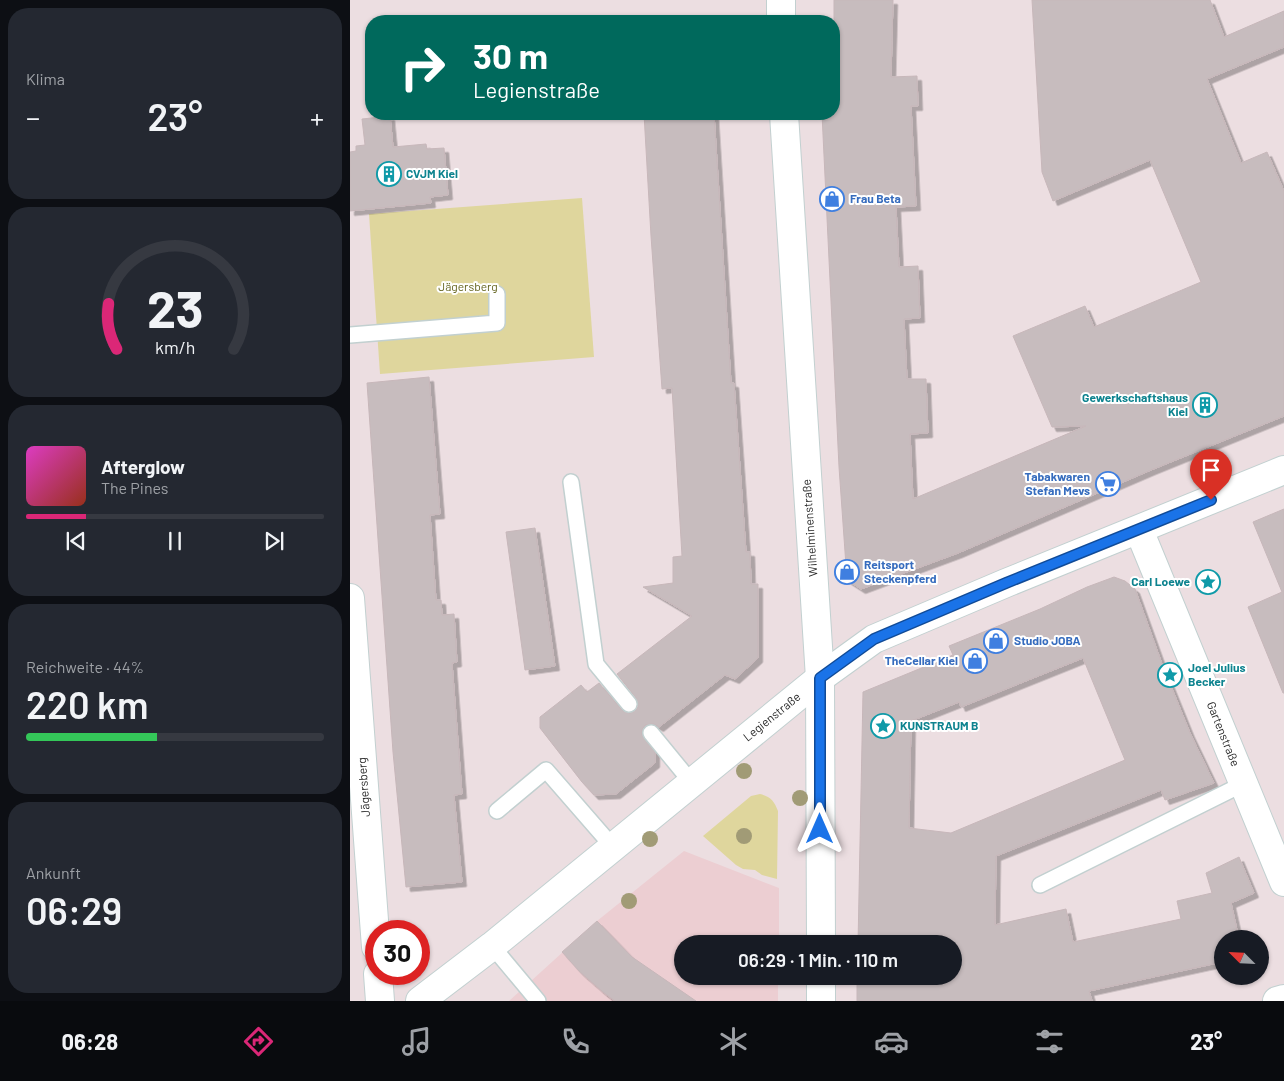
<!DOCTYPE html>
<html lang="de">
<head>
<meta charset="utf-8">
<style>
	:root { --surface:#171b24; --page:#242831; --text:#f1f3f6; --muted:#9ea1a6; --line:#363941; --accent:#db2777 }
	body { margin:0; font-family:Barlow,sans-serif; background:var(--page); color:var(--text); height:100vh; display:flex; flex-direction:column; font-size:19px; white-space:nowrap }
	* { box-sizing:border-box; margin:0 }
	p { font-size:16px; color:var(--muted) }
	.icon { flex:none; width:28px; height:28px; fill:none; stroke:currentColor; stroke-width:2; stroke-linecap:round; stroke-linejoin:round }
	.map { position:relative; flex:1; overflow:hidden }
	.details { display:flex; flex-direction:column; gap:8px; padding:8px; background:#0d0f14; width:350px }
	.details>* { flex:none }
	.hud { position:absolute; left:15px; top:15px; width:475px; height:105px; border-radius:20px; box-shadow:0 1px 4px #0004; background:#00695c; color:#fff; overflow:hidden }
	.needle { width:32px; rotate:294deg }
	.fabs { position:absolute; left:864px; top:930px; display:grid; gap:10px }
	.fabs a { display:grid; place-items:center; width:55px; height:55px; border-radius:50%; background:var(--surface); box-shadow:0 1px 4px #0004; font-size:25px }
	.speed { position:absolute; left:15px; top:920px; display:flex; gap:10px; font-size:25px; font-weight:700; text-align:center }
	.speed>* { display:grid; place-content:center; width:65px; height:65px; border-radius:50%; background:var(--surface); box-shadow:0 1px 4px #0004; line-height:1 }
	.speed .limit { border:8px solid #d22; background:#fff; color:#111 }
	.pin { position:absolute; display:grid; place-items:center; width:42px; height:42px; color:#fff; margin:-51px -21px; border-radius:50% 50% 50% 0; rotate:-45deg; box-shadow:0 0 5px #0007 }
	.pin .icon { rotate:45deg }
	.me { position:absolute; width:55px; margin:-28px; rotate:0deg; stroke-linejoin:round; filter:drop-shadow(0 0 4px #0008) }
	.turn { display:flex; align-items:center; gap:18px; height:105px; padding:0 25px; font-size:22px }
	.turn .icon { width:65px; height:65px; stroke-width:2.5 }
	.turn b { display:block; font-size:35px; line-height:42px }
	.big { font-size:38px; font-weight:600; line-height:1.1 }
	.details .widget { flex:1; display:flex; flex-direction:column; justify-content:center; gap:8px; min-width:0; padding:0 18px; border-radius:20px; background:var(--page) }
	.details .dial { align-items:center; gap:0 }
	.dial svg { height:130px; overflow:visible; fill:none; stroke:var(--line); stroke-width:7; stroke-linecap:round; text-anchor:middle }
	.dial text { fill:var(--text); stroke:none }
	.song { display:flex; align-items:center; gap:15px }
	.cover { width:60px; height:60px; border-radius:8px; background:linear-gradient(135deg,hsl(310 70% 55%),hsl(10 70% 35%)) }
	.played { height:5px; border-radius:2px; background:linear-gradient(90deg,var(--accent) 20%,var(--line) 20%) }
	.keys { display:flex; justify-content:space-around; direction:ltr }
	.heat { display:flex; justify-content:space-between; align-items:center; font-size:28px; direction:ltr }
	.charge { height:8px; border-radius:4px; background:linear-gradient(90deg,#34c759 44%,var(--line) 0) }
	.trip { position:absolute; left:324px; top:935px; width:288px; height:50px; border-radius:25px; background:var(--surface); box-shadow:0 1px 4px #0004; font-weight:600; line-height:50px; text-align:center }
	.menu { display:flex; height:80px; justify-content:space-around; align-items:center; background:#090b0e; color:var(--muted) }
	.menu .icon { width:35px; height:35px }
	.menu .selected { color:var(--accent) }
	.menu b { font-size:22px; color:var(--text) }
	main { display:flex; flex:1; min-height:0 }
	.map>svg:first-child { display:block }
	.education { fill:#ecced2 }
	.green { fill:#dfd69d }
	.building { fill:#c7bcbe; stroke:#c7b7ba; fill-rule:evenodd; filter:url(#shadow) }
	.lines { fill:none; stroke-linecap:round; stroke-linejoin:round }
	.lane-casing { stroke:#c2d0d0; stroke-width:18 }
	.street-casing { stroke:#c2d0d0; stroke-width:30 }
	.lane { stroke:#fff; stroke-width:15 }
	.street { stroke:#fff; stroke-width:28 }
	.tree { fill:#a19b76 }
	.route-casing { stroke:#114b97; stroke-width:12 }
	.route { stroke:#1a73e8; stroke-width:9 }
	.labels { text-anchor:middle; stroke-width:4; stroke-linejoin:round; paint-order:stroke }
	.culture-label { font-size:12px; font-weight:bold; fill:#0d838f; stroke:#fff; text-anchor:start }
	.shop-label { font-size:12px; font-weight:bold; fill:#366cbe; stroke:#fff; text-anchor:start }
	.park-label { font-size:12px; fill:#64641f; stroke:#fff }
	.street-label { font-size:12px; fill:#2b2b2b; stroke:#fff }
</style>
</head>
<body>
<main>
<section class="details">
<div class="widget"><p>Klima</p>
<div class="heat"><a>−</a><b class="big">23°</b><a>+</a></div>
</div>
<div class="widget dial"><svg viewBox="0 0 100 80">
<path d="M14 69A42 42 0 1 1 86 69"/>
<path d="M14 69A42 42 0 0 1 9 41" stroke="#db2777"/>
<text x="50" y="56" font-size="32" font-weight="700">23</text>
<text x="50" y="72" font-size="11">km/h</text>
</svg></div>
<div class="widget">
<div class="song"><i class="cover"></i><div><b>Afterglow</b><p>The Pines</p></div></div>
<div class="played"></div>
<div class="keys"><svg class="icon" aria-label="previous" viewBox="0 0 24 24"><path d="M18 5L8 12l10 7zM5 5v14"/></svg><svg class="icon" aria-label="pause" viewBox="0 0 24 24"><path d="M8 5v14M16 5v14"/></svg><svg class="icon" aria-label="next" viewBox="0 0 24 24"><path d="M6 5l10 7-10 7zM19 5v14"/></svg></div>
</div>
<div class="widget"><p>Reichweite · 44%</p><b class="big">220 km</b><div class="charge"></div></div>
<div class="widget"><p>Ankunft</p><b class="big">06:29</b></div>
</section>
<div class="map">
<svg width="934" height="1001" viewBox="0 0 934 1001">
	<defs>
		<filter id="shadow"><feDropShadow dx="4.5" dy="4.5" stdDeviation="0" flood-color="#0004"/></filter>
	</defs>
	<rect width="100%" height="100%" fill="#ecdee1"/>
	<path class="education" d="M 334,851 L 429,888 L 429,944 L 332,944 L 332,976 L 428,976 L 428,1001 L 159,1001 L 247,921 Z"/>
	<g class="green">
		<path d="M 232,198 L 244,357 L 30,374 L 19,214 Z"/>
		<path d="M 410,794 C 421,797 424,801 428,811 L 427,879 L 412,875 L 405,870 L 393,869 L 386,865 L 353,836 L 401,796 Z"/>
	</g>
	<g class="building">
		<path d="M 484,0 L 543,0 L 541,77 L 567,76 L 568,106 L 561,106 L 566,206 L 546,207 L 549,267 L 568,266 L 570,318 L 554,319 L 557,379 L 576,379 L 578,433 L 560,434 L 563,499 L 736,426 L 702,427 L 663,336 L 735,306 L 744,327 L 851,282 L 800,160 L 703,201 L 692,172 L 682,0 L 860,0 L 874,37 L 934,11 L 934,47 L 857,79 L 891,163 L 917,152 L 934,191 L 934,416 L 801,470 L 608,553 L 511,589 L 497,580 L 489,467 L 472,114 L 484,114 Z"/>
		<path d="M 294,114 L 364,114 L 381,383 L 384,383 L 396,552 L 400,552 L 401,584 L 408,584 L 408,658 L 385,679 L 375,675 L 309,727 L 304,724 L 295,725 L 292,730 L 292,735 L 305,752 L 305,763 L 266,794 L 244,795 L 232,782 L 190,728 L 190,717 L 231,685 L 237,692 L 249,683 L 272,710 L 280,713 L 285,711 L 288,707 L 286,698 L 267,674 L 342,616 L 293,587 L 323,583 L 323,557 L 332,556 L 322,388 L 312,389 L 301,236 Z"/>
		<path d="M 40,116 L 43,147 L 76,144 L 77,149 L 94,148 L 98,195 L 80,197 L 81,203 L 0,211 L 0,152 L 6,151 L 6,146 L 15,145 L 12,119 Z"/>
		<path d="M 79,377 L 90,514 L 80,515 L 86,600 L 91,600 L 92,615 L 104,614 L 107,662 L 102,663 L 112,794 L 104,795 L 112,882 L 56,887 L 43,752 L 17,383 Z"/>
		<path d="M 934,509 L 934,693 L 933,693 L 898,607 L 932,592 L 903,522 Z"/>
		<path d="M 185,528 L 205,666 L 175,670 L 156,532 Z"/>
		<path d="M 764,577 L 775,581 L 785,589 L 812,664 L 840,733 L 864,783 L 815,800 L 811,790 L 646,856 L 645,925 L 716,909 L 723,942 L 831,919 L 827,901 L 862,893 L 856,873 L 889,857 L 904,893 L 881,903 L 889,939 L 872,939 L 872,962 L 739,991 L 742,1001 L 507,1001 L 507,976 L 602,976 L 602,944 L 508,944 L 513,692 L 603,655 L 599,646 L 690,609 L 737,587 ZM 733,658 L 775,760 L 601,833 L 559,828 L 561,721 L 609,702 L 611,707 Z"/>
		<path d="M 247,921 L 282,957 L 346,1001 L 265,1001 L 253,992 L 229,971 L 212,952 Z"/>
	</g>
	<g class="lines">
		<defs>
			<g id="lane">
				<path d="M 0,335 L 147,323 L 147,294"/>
				<path d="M 221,482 L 246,664 L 279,704"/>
				<path d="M 301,733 L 342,783"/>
				<path d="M 147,811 L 196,770 L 263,847"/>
				<path d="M 690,885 L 893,784"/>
				<path d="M 142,946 L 188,1001"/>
			</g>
			<g id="street">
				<path d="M 431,21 L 431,0"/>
				<path d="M 434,114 L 470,678 L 471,944"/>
				<path d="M 789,530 L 934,882"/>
				<path d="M 0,598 L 26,947"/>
				<path d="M 28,974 L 30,1001"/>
				<path d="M 471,976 L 471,1001"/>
				<path d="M 70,1001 L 142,946 L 470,678 L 524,639 L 656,583 L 934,470"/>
				<path d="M 927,1001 L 934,999"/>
			</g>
		</defs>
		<use href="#lane" class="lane-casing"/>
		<use href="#street" class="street-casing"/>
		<use href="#lane" class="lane"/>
		<use href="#street" class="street"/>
	</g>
	<g class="tree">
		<circle cx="394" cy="771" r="8"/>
		<circle cx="450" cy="798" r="8"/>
		<circle cx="394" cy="836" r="8"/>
		<circle cx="300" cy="839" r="8"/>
		<circle cx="279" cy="901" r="8"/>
	</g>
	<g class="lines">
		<defs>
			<path id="route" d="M 470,829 L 470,678 L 524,639 L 656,583 L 861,500"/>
		</defs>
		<use href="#route" class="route-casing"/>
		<use href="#route" class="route"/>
	</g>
	<defs>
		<symbol id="building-ring" viewBox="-11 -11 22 22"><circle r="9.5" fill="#fff" stroke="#0f9aa8" stroke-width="1.5"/><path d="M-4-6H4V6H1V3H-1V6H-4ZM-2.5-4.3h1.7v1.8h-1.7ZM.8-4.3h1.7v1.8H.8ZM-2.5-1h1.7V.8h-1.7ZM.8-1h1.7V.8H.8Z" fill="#0f9aa8"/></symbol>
		<symbol id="shop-ring" viewBox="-11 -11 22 22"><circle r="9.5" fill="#fff" stroke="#3f7fe0" stroke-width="1.5"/><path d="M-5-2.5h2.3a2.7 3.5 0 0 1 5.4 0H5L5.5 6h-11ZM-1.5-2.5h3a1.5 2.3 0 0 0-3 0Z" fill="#3f7fe0"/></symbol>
		<symbol id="supermarket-ring" viewBox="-11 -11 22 22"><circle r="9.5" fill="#fff" stroke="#3f7fe0" stroke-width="1.5"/><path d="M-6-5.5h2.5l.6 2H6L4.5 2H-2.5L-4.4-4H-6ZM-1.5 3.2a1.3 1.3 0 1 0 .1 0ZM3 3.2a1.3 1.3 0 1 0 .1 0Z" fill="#3f7fe0"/></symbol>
		<symbol id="sight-ring" viewBox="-11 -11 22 22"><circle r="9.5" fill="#fff" stroke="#0f9aa8" stroke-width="1.5"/><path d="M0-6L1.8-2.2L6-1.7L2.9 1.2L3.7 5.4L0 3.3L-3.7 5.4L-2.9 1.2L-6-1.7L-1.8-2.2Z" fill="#0f9aa8"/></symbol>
	</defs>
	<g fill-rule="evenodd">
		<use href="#building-ring" x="25" y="160" width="28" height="28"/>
		<use href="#shop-ring" x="468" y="185" width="28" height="28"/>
		<use href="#building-ring" x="841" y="391" width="28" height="28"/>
		<use href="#supermarket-ring" x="744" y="470" width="28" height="28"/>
		<use href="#shop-ring" x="483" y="558" width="28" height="28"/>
		<use href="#sight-ring" x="844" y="568" width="28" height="28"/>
		<use href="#shop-ring" x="632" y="627" width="28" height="28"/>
		<use href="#shop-ring" x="611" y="647" width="28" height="28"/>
		<use href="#sight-ring" x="806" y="661" width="28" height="28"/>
		<use href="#sight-ring" x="519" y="712" width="28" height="28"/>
	</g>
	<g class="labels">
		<g class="culture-label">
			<text x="56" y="178">CVJM Kiel</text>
			<text x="838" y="402" text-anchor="end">Gewerkschaftshaus<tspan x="838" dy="14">Kiel</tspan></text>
			<text x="840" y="586" text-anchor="end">Carl Loewe</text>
			<text x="838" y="672">Joel Julius<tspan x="838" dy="14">Becker</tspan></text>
			<text x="550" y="730">KUNSTRAUM B</text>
		</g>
		<g class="shop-label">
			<text x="500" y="203">Frau Beta</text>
			<text x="740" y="481" text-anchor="end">Tabakwaren<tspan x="740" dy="14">Stefan Mevs</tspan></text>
			<text x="514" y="569">Reitsport<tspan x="514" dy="14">Steckenpferd</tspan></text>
			<text x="664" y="645">Studio JOBA</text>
			<text x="608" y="665" text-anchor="end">TheCellar Kiel</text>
		</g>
		<g class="park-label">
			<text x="118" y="291">Jägersberg</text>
		</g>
		<g class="street-label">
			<text transform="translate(460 528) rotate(-94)" y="4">Wilhelminenstraße</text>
			<text transform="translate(422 717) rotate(-39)" y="4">Legienstraße</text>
			<text transform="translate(873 734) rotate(68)" y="4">Gartenstraße</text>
			<text transform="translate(14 787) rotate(-94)" y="4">Jägersberg</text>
		</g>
	</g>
</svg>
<div class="fabs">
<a><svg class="needle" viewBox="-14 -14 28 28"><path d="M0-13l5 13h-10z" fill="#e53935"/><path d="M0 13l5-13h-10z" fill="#9ea1a6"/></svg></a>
</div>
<div class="speed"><div class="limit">30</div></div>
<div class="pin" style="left:861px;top:500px;background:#d93025"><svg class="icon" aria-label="arrive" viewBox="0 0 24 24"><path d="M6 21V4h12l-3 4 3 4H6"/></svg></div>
<svg class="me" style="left:470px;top:829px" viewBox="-20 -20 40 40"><path d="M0-17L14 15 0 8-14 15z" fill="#1a73e8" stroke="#fff" stroke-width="4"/></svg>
<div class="trip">06:29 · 1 Min. · 110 m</div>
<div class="hud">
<div class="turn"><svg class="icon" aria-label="right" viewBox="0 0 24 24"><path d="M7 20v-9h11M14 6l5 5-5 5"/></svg><div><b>30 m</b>Legienstraße</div></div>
</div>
</div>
</main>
<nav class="menu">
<b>06:28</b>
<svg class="icon selected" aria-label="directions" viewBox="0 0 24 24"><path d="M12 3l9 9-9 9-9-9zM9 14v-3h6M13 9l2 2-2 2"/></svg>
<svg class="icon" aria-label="music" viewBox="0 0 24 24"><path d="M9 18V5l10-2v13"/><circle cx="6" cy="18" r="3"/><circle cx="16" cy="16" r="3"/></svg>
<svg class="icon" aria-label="phone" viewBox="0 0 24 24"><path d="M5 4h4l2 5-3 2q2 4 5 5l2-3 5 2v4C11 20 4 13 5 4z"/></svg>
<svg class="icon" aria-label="climate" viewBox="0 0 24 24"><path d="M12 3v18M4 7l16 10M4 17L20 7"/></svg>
<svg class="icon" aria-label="car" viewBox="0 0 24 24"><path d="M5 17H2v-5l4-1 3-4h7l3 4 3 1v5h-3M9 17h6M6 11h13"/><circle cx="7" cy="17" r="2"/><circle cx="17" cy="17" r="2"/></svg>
<svg class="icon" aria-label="filters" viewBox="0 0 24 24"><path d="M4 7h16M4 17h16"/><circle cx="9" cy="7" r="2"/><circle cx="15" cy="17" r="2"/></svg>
<b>23°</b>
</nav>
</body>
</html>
